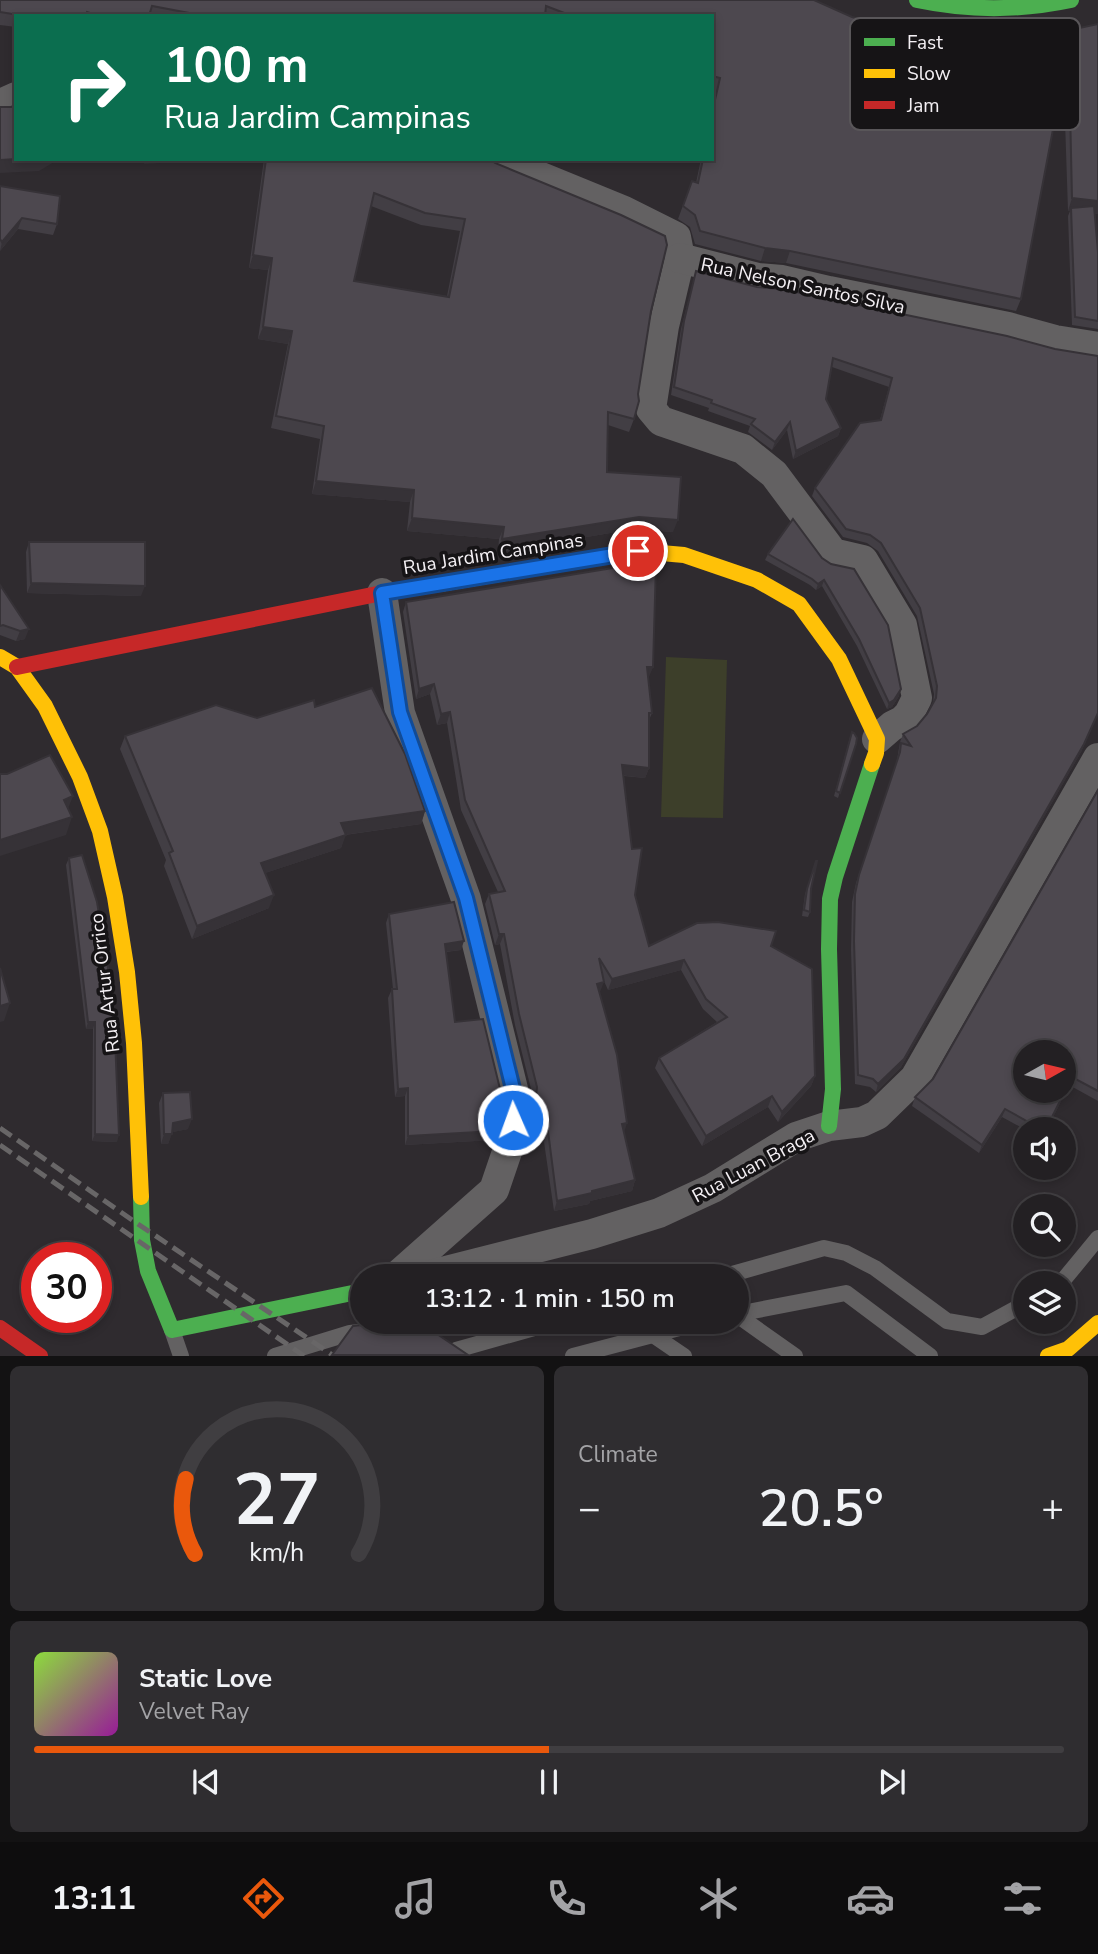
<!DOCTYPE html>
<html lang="en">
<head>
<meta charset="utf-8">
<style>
	:root { --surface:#232023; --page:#2f2d30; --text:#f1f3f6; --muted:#a3a3a6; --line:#403e41; --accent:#ea580c }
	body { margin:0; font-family:"Nunito Sans",sans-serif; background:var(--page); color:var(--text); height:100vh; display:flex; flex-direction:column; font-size:26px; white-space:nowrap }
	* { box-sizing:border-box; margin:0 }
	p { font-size:23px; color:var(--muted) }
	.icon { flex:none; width:38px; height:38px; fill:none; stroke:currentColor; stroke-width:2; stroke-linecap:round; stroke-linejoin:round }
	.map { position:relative; height:1356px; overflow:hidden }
	.sheet { display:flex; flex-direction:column; gap:10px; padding:10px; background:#131213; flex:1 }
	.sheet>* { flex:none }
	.hud { position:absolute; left:14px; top:14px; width:700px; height:147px; border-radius:0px; box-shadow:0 4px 10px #0003,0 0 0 2px var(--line); background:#0b6e4f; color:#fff; overflow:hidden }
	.needle { width:46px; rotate:82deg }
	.controls { position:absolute; left:1013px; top:1040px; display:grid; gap:14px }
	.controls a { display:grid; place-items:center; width:63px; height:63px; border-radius:50%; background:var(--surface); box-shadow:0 4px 10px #0003,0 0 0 2px var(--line); font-size:35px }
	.speed { position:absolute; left:21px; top:1242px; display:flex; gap:14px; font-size:35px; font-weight:700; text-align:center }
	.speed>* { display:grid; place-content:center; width:91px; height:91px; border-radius:50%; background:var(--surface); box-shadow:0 4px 10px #0003,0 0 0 2px var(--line); line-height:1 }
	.speed .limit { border:10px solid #d22; background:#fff; color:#111 }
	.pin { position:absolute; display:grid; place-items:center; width:60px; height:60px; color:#fff; margin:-30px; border:4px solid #fff; border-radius:50%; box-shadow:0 2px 7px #0007 }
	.me { position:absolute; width:77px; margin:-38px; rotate:358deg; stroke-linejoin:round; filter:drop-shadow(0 0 5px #0008) }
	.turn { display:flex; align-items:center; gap:24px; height:147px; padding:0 35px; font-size:32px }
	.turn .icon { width:91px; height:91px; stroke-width:2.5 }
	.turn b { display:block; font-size:49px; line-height:60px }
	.big { font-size:52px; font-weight:600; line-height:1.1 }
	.sheet .widget { flex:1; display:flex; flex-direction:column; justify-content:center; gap:10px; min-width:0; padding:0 24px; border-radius:10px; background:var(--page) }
	.sheet .dial { align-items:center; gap:0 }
	.dial svg { height:182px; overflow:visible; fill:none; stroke:var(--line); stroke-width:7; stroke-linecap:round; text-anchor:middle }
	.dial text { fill:var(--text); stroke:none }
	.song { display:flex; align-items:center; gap:21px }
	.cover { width:84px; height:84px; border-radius:10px; background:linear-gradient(135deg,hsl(90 70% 55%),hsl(300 70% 35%)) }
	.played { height:7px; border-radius:4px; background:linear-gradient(90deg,var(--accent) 50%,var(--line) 50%) }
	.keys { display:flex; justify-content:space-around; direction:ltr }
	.heat { display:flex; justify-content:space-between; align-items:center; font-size:38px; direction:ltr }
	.sheet .tiles { flex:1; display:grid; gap:10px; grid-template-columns:1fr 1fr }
	.widget:last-child { grid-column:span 2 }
	.trip { position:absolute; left:350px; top:1264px; width:399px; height:70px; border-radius:35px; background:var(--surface); box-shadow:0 4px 10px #0003,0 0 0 2px var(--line); font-weight:600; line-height:70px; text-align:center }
	.tab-bar { display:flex; height:112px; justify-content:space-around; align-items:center; background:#0e0d0e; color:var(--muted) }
	.tab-bar .icon { width:49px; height:49px }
	.tab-bar .on { color:var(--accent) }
	.tab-bar b { font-size:32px; color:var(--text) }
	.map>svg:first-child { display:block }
	.green { fill:#3d3f2a }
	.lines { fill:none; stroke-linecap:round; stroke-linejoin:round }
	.lane { stroke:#636162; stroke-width:16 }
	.street { stroke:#636162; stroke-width:30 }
	.fast { stroke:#4caf50; stroke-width:16 }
	.slow { stroke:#ffc107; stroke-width:16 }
	.jam { stroke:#c62828; stroke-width:16 }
	.rail { stroke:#686667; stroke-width:5; stroke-dasharray:14 7; stroke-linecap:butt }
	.wall { fill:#423e44; fill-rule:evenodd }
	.shaded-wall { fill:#363237 }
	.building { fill:#4d484f; stroke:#363237; stroke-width:2; fill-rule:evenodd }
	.route-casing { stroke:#114b97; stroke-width:18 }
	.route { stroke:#1a73e8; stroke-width:12 }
	.labels { text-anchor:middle; stroke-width:7; stroke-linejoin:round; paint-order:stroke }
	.street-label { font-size:19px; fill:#f4f0f4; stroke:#161416 }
	.key { fill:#161416; stroke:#595659; stroke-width:2 }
	.key-label { font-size:19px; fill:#f4f0f4 }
</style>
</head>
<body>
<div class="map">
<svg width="1098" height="1356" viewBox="0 0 1098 1356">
	<rect width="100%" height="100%" fill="#2f2b2f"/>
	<path class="green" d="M 666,657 L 727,660 L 723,818 L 661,817 Z"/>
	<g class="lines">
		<g class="lane">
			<path d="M 725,1276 L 824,1248 L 846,1253 L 875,1268 L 947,1321 L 982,1327 L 1026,1303"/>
			<path d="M 1061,1283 L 1098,1238"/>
			<path d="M 737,1314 L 846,1293 L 930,1356"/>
			<path d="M 737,1315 L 795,1356"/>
			<path d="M 172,1330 L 181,1356"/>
			<path d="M 653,1335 L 684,1356"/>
			<path d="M 456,1350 L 559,1321"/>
			<path d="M 275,1356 L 350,1333 L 368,1331"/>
			<path d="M 573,1356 L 706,1321"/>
		</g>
		<g class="street">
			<path d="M 0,104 L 16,97"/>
			<path d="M 497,159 L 624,211 L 676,237 L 680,258 L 664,326 L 651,409 L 661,421 L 743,449 L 774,474 L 833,553 L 863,560 L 902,625 L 917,698 L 909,714 L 902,721 L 892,726 L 877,739"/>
			<path d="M 680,258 L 758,278 L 782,280 L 829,291 L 1008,327 L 1055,340 L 1098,347"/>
			<path d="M 382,593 L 400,713 L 466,899 L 516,1101 L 511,1140 L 494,1190 L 397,1276"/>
			<path d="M 426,1276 L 592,1234 L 659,1213 L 713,1188 L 796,1137 L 829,1126 L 862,1122 L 877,1115 L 915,1078 L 1098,758"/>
		</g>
		<g class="fast">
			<path d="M 917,0 C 969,11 1019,11 1071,0"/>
			<path d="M 829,1126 L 833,1089 L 829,949 L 830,899 L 835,877 L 872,764"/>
			<path d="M 141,1197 L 142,1240 L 148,1271 L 172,1330 L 362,1291"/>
		</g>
		<g class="slow">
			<path d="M 439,584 L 638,551 L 684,555 L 757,580 L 799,604 L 839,659 L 877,739 L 876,753 L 872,764"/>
			<path d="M 0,657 L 17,667 L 45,706 L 80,777 L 100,831 L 115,897 L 127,972 L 134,1043 L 141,1197"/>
			<path d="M 1048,1356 L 1068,1349 L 1098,1323"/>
		</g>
		<g class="jam">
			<path d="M 17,667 L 382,593 L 439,584"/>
			<path d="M 0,1328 L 40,1356"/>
		</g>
		<g class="rail">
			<path d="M 0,1128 L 135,1222 L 334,1356"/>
			<path d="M 0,1145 L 304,1356"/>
		</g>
	</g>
	<g class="wall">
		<path d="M 0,0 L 814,0 L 914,45 L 999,55 L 996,43 L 1001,30 L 1056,33 L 1098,24 L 1098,214 L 1095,214 L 1098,252 L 1098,329 L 1072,325 L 1068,216 L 1070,211 L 1068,211 L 1065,121 L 1055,121 L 1021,299 L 1016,311 L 786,263 L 761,261 L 695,244 L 690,227 L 678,219 L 692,181 L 696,183 L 701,159 L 712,159 L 712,104 L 715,90 L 712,89 L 712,16 L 16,16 L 16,27 L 0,25 Z"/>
		<path d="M 264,159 L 490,159 L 651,311 L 634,419 L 629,432 L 608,425 L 607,472 L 673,532 L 634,529 L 498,552 L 499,539 L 407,531 L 410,502 L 312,494 L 320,439 L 271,428 L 288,344 L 258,339 L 268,270 L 249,268 ZM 371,206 L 421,225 L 460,231 L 447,296 L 354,281 Z"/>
		<path d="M 0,186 L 57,224 L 53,235 L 18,229 L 0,251 Z"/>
		<path d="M 696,271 L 757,287 L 1055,349 L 1098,356 L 1098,714 L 1081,752 L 901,1067 L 876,1092 L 870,1087 L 855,1084 L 851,949 L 852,902 L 856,883 L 897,760 L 900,742 L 903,734 L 917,726 L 927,714 L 933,703 L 934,694 L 917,616 L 878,551 L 867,543 L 843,537 L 812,496 L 815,488 L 880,420 L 889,387 L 832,367 L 826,399 L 841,428 L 838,436 L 793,459 L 787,430 L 772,450 L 748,432 L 750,426 L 708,411 L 709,408 L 671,395 L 681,329 Z"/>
		<path d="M 793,519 L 899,696 L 892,707 L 887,709 L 857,646 L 822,586 L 816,590 L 810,585 L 765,560 L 768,554 Z"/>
		<path d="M 29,542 L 141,596 L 27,593 L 26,552 Z"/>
		<path d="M 0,585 L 25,639 L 16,641 L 0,635 Z"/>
		<path d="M 406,602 L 653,667 L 648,677 L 652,713 L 649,720 L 649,768 L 645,778 L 624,776 L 635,895 L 649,946 L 771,946 L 815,1076 L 811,1086 L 778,1122 L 768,1107 L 702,1146 L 655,1068 L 659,1058 L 717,1022 L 703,1009 L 681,970 L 608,990 L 604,981 L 599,992 L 624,1132 L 635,1180 L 632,1191 L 590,1201 L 589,1204 L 554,1211 L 544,1142 L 538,1143 L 537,1138 L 529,1138 L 533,1097 L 515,1025 L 500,944 L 495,945 L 485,904 L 489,894 L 498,892 L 461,810 L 447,723 L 437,725 L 430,694 L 416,699 L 403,612 Z"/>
		<path d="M 315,707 L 425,811 L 421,824 L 345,835 L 341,848 L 265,873 L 269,908 L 192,939 L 164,866 L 166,860 L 120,749 L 125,736 L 257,718 Z"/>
		<path d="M 850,737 L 856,744 L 838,798 L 834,796 Z"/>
		<path d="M 1098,790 L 1098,1101 L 1069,1085 L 1047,1129 L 1026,1129 L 1026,1130 L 1002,1117 L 979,1153 L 912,1106 L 915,1097 L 933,1079 Z"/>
		<path d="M 69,858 L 117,1142 L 92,1141 L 93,1029 L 86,1029 L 66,865 Z"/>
		<path d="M 816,861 L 811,889 L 810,912 L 808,917 L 802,916 L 805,894 Z"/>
		<path d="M 389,914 L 461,950 L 446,952 L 455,1022 L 493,1140 L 405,1145 L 405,1096 L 395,1097 L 388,998 L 392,989 L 393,989 L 386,923 Z"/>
		<path d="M 163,1093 L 188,1129 L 172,1132 L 168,1144 L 161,1144 L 159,1103 Z"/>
	</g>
	<g class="shaded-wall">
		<path d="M 1057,108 L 1070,109 L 1065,121 L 1053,120 Z"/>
		<path d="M 17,159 L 59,159 L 39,171 L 0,173 L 0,160 Z"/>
		<path d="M 146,159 L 194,159 L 193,161 L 144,164 Z"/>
		<path d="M 1072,198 L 1098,201 L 1098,214 L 1071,211 L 1071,208 L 1070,211 L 1068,211 Z"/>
		<path d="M 22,218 L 18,229 L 0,251 L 2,242 Z"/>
		<path d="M 765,248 L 790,251 L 786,263 L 761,261 Z"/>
		<path d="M 253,255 L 272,258 L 268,270 L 249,268 Z"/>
		<path d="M 263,327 L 292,331 L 288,344 L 258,339 Z"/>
		<path d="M 790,422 L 787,430 L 772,450 L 775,442 Z"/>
		<path d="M 841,428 L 838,436 L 793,459 L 796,451 Z"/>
		<path d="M 316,481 L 414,490 L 410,502 L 312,494 Z"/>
		<path d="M 639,517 L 678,520 L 673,532 L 634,529 L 498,552 L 502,539 Z"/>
		<path d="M 412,518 L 504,527 L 499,539 L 407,531 Z"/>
		<path d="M 824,580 L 822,586 L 816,590 L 818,584 Z"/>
		<path d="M 31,583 L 145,586 L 141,596 L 27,593 Z"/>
		<path d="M 29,629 L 25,639 L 16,641 L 20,631 Z"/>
		<path d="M 647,667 L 653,667 L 649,677 L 644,677 Z"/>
		<path d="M 434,684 L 430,694 L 416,699 L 419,689 Z"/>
		<path d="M 901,689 L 899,696 L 892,707 L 887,709 L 889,703 Z"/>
		<path d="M 450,712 L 447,723 L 437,725 L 441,714 Z"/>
		<path d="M 1098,713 L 1081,752 L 901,1067 L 876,1092 L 878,1084 Z"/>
		<path d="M 622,765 L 649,768 L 645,778 L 619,775 Z"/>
		<path d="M 73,796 L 66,814 L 64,800 Z"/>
		<path d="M 425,811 L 421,824 L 336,836 L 341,823 Z"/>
		<path d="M 72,817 L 66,835 L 0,856 L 0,840 Z"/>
		<path d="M 346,835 L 341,848 L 256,876 L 261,863 Z"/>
		<path d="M 274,895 L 269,908 L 192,939 L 197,926 Z"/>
		<path d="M 499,934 L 504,934 L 500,944 L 495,945 Z"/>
		<path d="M 464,941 L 461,950 L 442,952 L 445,944 Z"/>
		<path d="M 684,960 L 681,970 L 608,990 L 612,979 Z"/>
		<path d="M 604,982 L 600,992 L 593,994 L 597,984 Z"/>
		<path d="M 10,1003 L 4,1021 L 0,1022 L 0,1006 Z"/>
		<path d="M 88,1022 L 95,1022 L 93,1029 L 86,1029 Z"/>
		<path d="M 815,1076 L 811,1086 L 778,1122 L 782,1112 Z"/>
		<path d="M 1072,1077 L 1069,1085 L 1047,1129 L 1046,1129 Z"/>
		<path d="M 408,1088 L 405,1096 L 395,1097 L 398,1089 Z"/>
		<path d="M 772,1096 L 768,1107 L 702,1146 L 706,1136 Z"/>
		<path d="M 1005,1109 L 1002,1117 L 979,1153 L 982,1145 Z"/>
		<path d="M 192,1119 L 188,1129 L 169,1133 L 173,1123 Z"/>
		<path d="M 627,1123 L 624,1133 L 622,1124 Z"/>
		<path d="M 541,1127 L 537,1138 L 529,1138 L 533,1128 Z"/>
		<path d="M 496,1131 L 493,1140 L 405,1145 L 408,1136 Z"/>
		<path d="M 548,1131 L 544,1142 L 538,1143 L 542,1133 Z"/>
		<path d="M 95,1134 L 119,1135 L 117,1142 L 92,1141 Z"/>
		<path d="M 164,1134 L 172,1134 L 168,1144 L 161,1144 Z"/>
		<path d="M 635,1180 L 632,1191 L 590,1201 L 589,1204 L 554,1211 L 557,1201 Z"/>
	</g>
	<g class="building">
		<path d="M 0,0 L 814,0 L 852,17 L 913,34 L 914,45 L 1006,56 L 1001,30 L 1054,20 L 1056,33 L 1098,24 L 1098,201 L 1072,198 L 1070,109 L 1057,108 L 1021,299 L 790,251 L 765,248 L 700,231 L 695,215 L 683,206 L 692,181 L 698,183 L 703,159 L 712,159 L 712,113 L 720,78 L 712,76 L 712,16 L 572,16 L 546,6 L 545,16 L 205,16 L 152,6 L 149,16 L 100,16 L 87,12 L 86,16 L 25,16 L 0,12 Z"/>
		<path d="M 16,105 L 17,159 L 0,160 L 0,107 L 11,107 Z"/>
		<path d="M 266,159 L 490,159 L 495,163 L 621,215 L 665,236 L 667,245 L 651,311 L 638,394 L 639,401 L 634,419 L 608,412 L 607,472 L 681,477 L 678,520 L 639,517 L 502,539 L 504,527 L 412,518 L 414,490 L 316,481 L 324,426 L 276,416 L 292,331 L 263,327 L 272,258 L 253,255 ZM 374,193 L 425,213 L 465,219 L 449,297 L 354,281 Z"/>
		<path d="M 0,186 L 60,196 L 57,224 L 22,218 L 2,242 L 0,239 Z"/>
		<path d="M 1094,206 L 1098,252 L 1098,321 L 1075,317 L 1071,208 Z"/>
		<path d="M 696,271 L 757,287 L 782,289 L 1007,336 L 1055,349 L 1098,356 L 1098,713 L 1084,744 L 904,1059 L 878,1084 L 873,1079 L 858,1075 L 854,941 L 855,894 L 859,875 L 900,752 L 901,743 L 911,746 L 903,734 L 917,726 L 927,714 L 936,698 L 937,686 L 920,608 L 881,543 L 870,535 L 846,529 L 815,488 L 860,423 L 881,420 L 892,378 L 833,358 L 826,399 L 841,428 L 796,451 L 790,422 L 775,442 L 751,424 L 755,419 L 711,403 L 712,400 L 674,387 L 684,321 Z"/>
		<path d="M 793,519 L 822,558 L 831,564 L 854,569 L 888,625 L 901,689 L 894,700 L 889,703 L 859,639 L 824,580 L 818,584 L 812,579 L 768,554 Z"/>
		<path d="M 29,542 L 145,542 L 145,586 L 31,583 Z"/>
		<path d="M 643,563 L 656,564 L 653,667 L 647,667 L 652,713 L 649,713 L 649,768 L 622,765 L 632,849 L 642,848 L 635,895 L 649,946 L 697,923 L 718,922 L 776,931 L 771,946 L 812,969 L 815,1076 L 782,1112 L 772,1096 L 706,1136 L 659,1058 L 727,1017 L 706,999 L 684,960 L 612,979 L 599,958 L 604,982 L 597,984 L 617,1055 L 627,1123 L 622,1124 L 635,1180 L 592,1191 L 592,1193 L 557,1201 L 548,1131 L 542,1133 L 541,1127 L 533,1128 L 537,1087 L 519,1014 L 504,934 L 499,934 L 489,894 L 505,891 L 465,800 L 450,712 L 441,714 L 434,684 L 419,689 L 406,602 Z"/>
		<path d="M 0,585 L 29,629 L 20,631 L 3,625 L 0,626 Z"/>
		<path d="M 372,688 L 405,754 L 425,811 L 341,823 L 346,835 L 261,863 L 274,895 L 197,926 L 169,853 L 173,851 L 125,736 L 216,705 L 257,718 L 314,700 L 315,707 Z"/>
		<path d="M 852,732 L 854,733 L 857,738 L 856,744 L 840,793 L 836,791 Z"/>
		<path d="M 50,755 L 73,796 L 64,800 L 72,817 L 0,840 L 0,774 L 7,774 Z"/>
		<path d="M 1098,790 L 1098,1091 L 1072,1077 L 1046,1129 L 1041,1129 L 1005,1109 L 982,1145 L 915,1097 L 933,1079 ZM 1026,1052 L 1064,1052 L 1064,1090 L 1026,1090 Z"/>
		<path d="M 82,855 L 97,902 L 108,968 L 115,1038 L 119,1135 L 95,1134 L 95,1022 L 88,1022 L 69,858 Z"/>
		<path d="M 816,861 L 817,861 L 811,889 L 810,912 L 804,910 L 807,889 Z"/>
		<path d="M 454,902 L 464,941 L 445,944 L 455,1022 L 483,1019 L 501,1093 L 496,1131 L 408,1136 L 408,1088 L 398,1089 L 392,989 L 397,989 L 389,914 Z"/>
		<path d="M 0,968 L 10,1003 L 0,1006 Z"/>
		<path d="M 190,1092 L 192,1119 L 173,1123 L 172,1134 L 164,1134 L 163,1093 Z"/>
		<path d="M 387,1322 L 434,1332 L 468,1355 L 332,1355 L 353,1326 Z"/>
	</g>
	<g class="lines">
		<defs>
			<path id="route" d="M 513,1120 L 516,1101 L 466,898 L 400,712 L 382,593 L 638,551"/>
		</defs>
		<use href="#route" class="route-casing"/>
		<use href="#route" class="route"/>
	</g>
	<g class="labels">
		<g class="street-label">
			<text transform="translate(803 285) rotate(12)" y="7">Rua Nelson Santos Silva</text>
			<text transform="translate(493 553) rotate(-9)" y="7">Rua Jardim Campinas</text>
			<text transform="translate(104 983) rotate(-97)" y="7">Rua Artur Orrico</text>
			<text transform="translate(753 1165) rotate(-28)" y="7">Rua Luan Braga</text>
		</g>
	</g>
	<rect x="850" y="18" width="230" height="112" rx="10" class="key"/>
	<rect x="864" y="38" width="31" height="8" fill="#4caf50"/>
	<rect x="864" y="69" width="31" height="9" fill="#ffc107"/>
	<rect x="864" y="101" width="31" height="8" fill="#c62828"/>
	<g class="key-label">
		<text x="907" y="49">Fast</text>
		<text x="907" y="80">Slow</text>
		<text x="907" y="112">Jam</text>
	</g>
</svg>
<div class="controls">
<a><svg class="needle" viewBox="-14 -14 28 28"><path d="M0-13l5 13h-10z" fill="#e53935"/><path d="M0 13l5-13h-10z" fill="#a3a3a6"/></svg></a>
<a><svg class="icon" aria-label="sound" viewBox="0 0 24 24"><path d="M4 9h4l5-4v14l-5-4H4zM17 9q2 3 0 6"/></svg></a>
<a><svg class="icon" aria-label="search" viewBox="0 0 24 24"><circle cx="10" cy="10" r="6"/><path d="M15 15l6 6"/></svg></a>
<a><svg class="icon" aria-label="layers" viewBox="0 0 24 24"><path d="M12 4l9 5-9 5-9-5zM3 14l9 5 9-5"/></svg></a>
</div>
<div class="speed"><div class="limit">30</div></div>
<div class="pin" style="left:638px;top:551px;background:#d93025"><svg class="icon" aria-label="arrive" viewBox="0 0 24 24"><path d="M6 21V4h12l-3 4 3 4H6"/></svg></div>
<svg class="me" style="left:513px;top:1120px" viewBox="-20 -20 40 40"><circle r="17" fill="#1a73e8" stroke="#fff" stroke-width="3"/><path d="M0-11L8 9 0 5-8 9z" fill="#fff"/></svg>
<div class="trip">13:12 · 1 min · 150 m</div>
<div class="hud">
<div class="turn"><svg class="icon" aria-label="right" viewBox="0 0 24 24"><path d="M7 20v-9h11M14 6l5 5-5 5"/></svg><div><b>100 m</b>Rua Jardim Campinas</div></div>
</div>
</div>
<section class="sheet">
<div class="tiles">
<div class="widget dial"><svg viewBox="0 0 100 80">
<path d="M14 69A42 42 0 1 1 86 69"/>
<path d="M14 69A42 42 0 0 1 10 36" stroke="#ea580c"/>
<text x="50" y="56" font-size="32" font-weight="700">27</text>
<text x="50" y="72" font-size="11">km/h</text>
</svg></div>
<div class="widget"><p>Climate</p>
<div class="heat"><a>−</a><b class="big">20.5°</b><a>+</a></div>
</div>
<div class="widget">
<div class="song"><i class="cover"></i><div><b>Static Love</b><p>Velvet Ray</p></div></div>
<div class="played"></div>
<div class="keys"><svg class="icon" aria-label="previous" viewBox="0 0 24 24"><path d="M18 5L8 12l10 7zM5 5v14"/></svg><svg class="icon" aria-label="pause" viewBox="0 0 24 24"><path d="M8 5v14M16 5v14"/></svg><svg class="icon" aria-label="next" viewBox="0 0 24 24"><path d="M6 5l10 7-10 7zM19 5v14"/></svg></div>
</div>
</div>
</section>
<nav class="tab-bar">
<b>13:11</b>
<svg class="icon on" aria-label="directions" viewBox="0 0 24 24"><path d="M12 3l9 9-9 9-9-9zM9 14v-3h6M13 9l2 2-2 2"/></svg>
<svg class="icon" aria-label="music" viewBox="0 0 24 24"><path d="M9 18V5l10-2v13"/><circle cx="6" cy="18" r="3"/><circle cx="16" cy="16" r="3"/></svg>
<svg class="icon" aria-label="phone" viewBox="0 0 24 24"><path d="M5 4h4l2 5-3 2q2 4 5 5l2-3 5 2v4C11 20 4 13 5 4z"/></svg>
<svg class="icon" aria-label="climate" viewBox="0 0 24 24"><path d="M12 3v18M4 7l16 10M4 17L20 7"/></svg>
<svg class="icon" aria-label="car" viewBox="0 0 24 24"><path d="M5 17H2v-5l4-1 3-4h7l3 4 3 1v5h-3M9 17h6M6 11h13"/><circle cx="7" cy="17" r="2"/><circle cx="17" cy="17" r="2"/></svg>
<svg class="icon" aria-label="filters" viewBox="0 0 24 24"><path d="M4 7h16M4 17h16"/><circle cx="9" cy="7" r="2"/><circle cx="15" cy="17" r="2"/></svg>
</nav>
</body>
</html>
